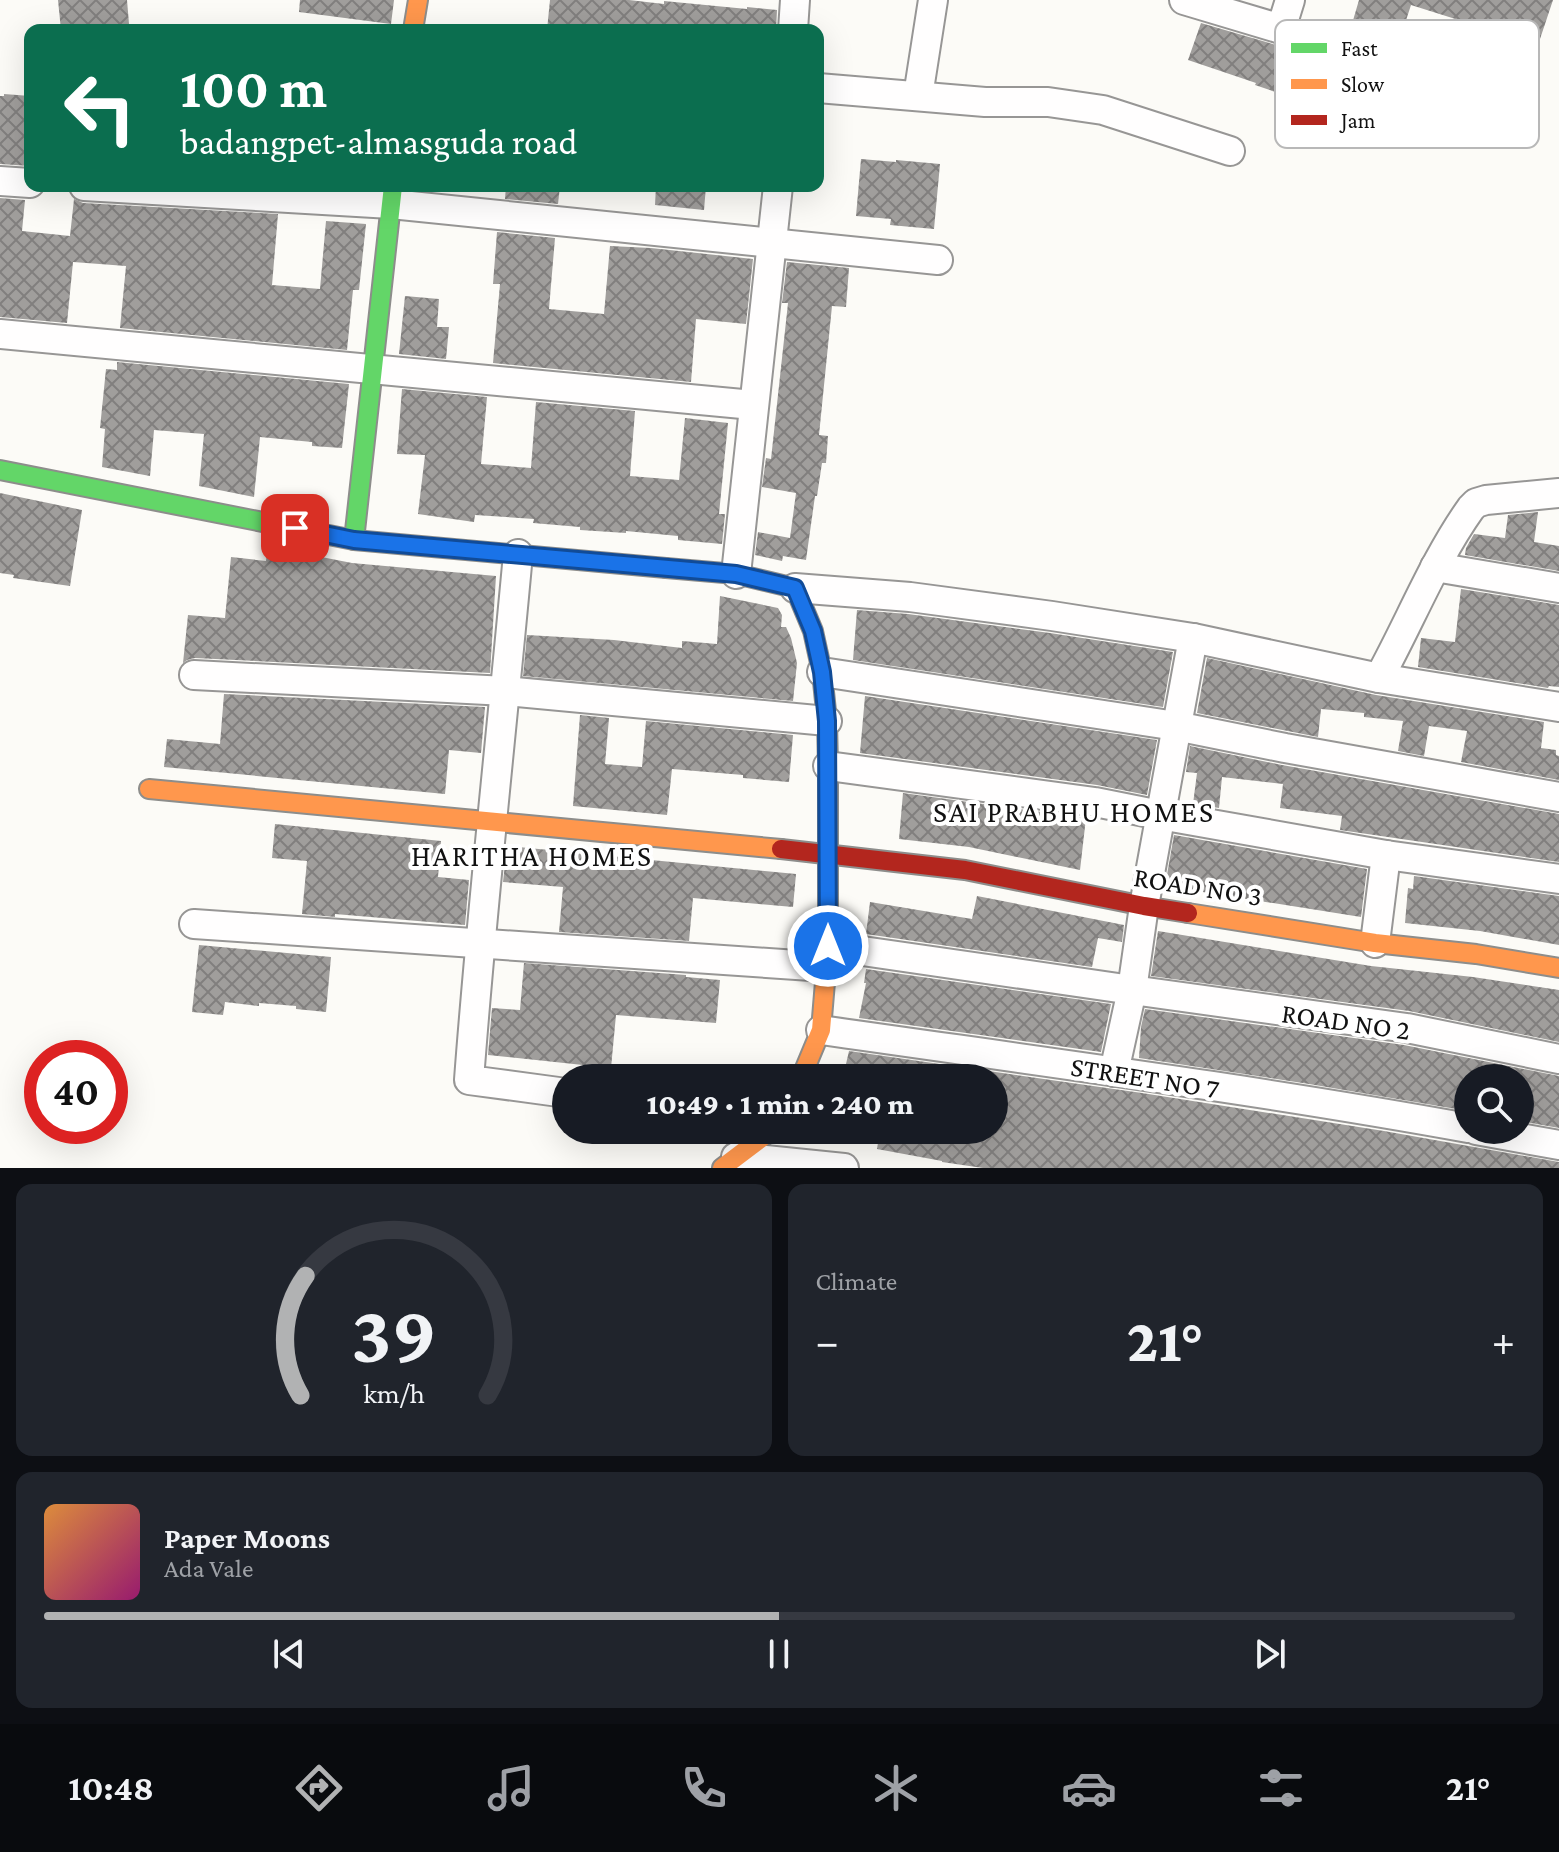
<!DOCTYPE html>
<html lang="en">
<head>
<meta charset="utf-8">
<style>
	:root { --surface:#171b24; --page:#20242c; --text:#f1f3f6; --muted:#9ea1a6; --line:#363941; --accent:#b1b2b3 }
	body { margin:0; font-family:"Crimson Pro",serif; background:var(--page); color:var(--text); height:100vh; display:flex; flex-direction:column; font-size:30px; white-space:nowrap }
	* { box-sizing:border-box; margin:0 }
	p { font-size:26px; color:var(--muted) }
	.icon { flex:none; width:44px; height:44px; fill:none; stroke:currentColor; stroke-width:2; stroke-linecap:round; stroke-linejoin:round }
	.map { position:relative; height:1168px; overflow:hidden }
	.details { display:flex; flex-direction:column; gap:16px; padding:16px; background:#0d0f14; flex:1 }
	.details>* { flex:none }
	.top-card { position:absolute; left:24px; top:24px; width:800px; height:168px; border-radius:16px; box-shadow:0 8px 32px #0002; background:#0b6e4f; color:#fff; overflow:hidden }
	.fabs { position:absolute; left:1454px; top:1064px; display:grid; gap:16px }
	.fabs a { display:grid; place-items:center; width:80px; height:80px; border-radius:50%; background:var(--surface); box-shadow:0 8px 32px #0002; font-size:40px }
	.speed { position:absolute; left:24px; top:1040px; display:flex; gap:16px; font-size:40px; font-weight:700; text-align:center }
	.speed>* { display:grid; place-content:center; width:104px; height:104px; border-radius:50%; background:var(--surface); box-shadow:0 8px 32px #0002; line-height:1 }
	.speed .limit { border:12px solid #d22; background:#fff; color:#111 }
	.pin { position:absolute; display:grid; place-items:center; width:68px; height:68px; color:#fff; margin:-34px; border-radius:16px; box-shadow:0 4px 12px #0006 }
	.me { position:absolute; width:88px; margin:-44px; rotate:0deg; stroke-linejoin:round; filter:drop-shadow(0 0 6px #0008) }
	.turn { display:flex; align-items:center; gap:28px; height:168px; padding:0 24px; font-size:36px }
	.turn .icon { width:104px; height:104px; stroke-width:2.5 }
	.turn b { display:block; font-size:56px; line-height:68px }
	.big { font-size:60px; font-weight:800; line-height:1.1 }
	.details .tile { flex:1; display:flex; flex-direction:column; justify-content:center; gap:12px; min-width:0; padding:0 28px; border-radius:16px; background:var(--page) }
	.details .dial { align-items:center; gap:0 }
	.dial svg { height:208px; overflow:visible; fill:none; stroke:var(--line); stroke-width:7; stroke-linecap:round; text-anchor:middle }
	.dial text { fill:var(--text); stroke:none }
	.song { display:flex; align-items:center; gap:24px }
	.cover { width:96px; height:96px; border-radius:12px; background:linear-gradient(135deg,hsl(30 70% 55%),hsl(320 70% 35%)) }
	.played { height:8px; border-radius:4px; background:linear-gradient(90deg,var(--accent) 50%,var(--line) 50%) }
	.keys { display:flex; justify-content:space-around; direction:ltr }
	.heat { display:flex; justify-content:space-between; align-items:center; font-size:44px; direction:ltr }
	.details .tiles { flex:1; display:grid; gap:16px; grid-template-columns:1fr 1fr }
	.tile:last-child { grid-column:span 2 }
	.trip { position:absolute; left:552px; top:1064px; width:456px; height:80px; border-radius:40px; background:var(--surface); box-shadow:0 8px 32px #0002; font-weight:800; line-height:80px; text-align:center }
	.tab-bar { display:flex; height:128px; justify-content:space-around; align-items:center; background:#090b0e; color:var(--muted) }
	.tab-bar .icon { width:56px; height:56px }
	.tab-bar .selected { color:var(--accent) }
	.tab-bar b { font-size:36px; color:var(--text) }
	.map>svg:first-child { display:block }
	.building { fill:url(#building-cross-hatch) }
	.lines { fill:none; stroke-linecap:round; stroke-linejoin:round }
	.street-casing { stroke:#979695; stroke-width:32 }
	.fast-casing { stroke:#8d8d8b; stroke-width:22 }
	.slow-casing { stroke:#8d8d8b; stroke-width:22 }
	.jam-casing { stroke:#8d8d8b; stroke-width:22 }
	.street { stroke:#fffefe; stroke-width:28 }
	.fast { stroke:#63d668; stroke-width:18 }
	.slow { stroke:#ff974d; stroke-width:18 }
	.jam { stroke:#b3261e; stroke-width:18 }
	.route-casing { stroke:#114b97; stroke-width:20 }
	.route { stroke:#1a73e8; stroke-width:14 }
	.labels { text-anchor:middle; stroke-width:8; stroke-linejoin:round; paint-order:stroke }
	.street-label { font-size:28px; fill:#111; stroke:#fff }
	.neighbourhood-label { font-size:30px; letter-spacing:2px; fill:#111; stroke:#fff }
	.key { fill:#fff; stroke:#b8b8b8; stroke-width:2 }
	.key-label { font-size:22px; fill:#111 }
</style>
</head>
<body>
<div class="map">
<svg width="1559" height="1168" viewBox="0 0 1559 1168">
	<defs>
		<pattern id="building-cross-hatch" width="8" height="8" patternUnits="userSpaceOnUse" patternTransform="scale(2)"><rect width="8" height="8" fill="#a09e9c"/><path d="M0 0l8 8M0 8l8-8" fill="none" stroke="#817f7e"/></pattern>
	</defs>
	<rect width="100%" height="100%" fill="#fcfbf7"/>
	<g class="building">
		<path d="M 58,0 L 127,0 L 129,24 L 61,30 Z"/>
		<path d="M 300,0 L 394,0 L 391,24 L 299,12 Z"/>
		<path d="M 550,0 L 629,0 L 664,4 L 664,1 L 747,9 L 747,7 L 777,10 L 776,30 L 547,30 Z"/>
		<path d="M 1359,0 L 1553,0 L 1538,45 L 1411,5 L 1396,51 L 1349,34 Z"/>
		<path d="M 1201,23 L 1276,45 L 1460,109 L 1447,147 L 1350,112 L 1349,114 L 1287,94 L 1287,96 L 1255,85 L 1256,83 L 1188,60 Z"/>
		<path d="M 4,94 L 30,96 L 30,166 L 0,164 L 0,96 L 4,96 Z"/>
		<path d="M 861,159 L 896,162 L 896,160 L 940,164 L 934,229 L 890,225 L 891,219 L 856,216 Z"/>
		<path d="M 506,186 L 560,186 L 558,204 L 505,199 Z"/>
		<path d="M 656,186 L 706,186 L 704,210 L 655,205 Z"/>
		<path d="M 0,198 L 25,200 L 22,231 L 70,236 L 74,199 L 83,203 L 278,214 L 272,285 L 320,289 L 326,221 L 366,224 L 359,290 L 353,290 L 347,350 L 120,328 L 126,266 L 73,262 L 67,323 L 0,317 Z"/>
		<path d="M 497,232 L 555,238 L 549,309 L 604,314 L 610,246 L 651,248 L 753,259 L 746,324 L 696,319 L 691,382 L 493,363 L 500,284 L 493,284 Z"/>
		<path d="M 787,262 L 849,268 L 846,307 L 832,306 L 819,435 L 828,436 L 826,463 L 822,463 L 817,496 L 815,496 L 806,560 L 783,556 L 782,561 L 755,555 L 758,532 L 790,538 L 796,493 L 762,487 L 766,458 L 771,459 L 788,303 L 782,303 Z"/>
		<path d="M 405,296 L 439,299 L 437,327 L 449,327 L 446,359 L 399,354 Z"/>
		<path d="M 117,362 L 349,384 L 342,448 L 312,446 L 312,442 L 260,437 L 254,497 L 199,486 L 204,434 L 154,430 L 150,476 L 102,467 L 105,429 L 100,428 L 106,369 L 117,370 Z"/>
		<path d="M 402,389 L 487,397 L 481,464 L 531,468 L 536,402 L 635,411 L 630,476 L 679,480 L 685,418 L 728,423 L 719,514 L 725,514 L 722,544 L 678,540 L 678,536 L 626,531 L 626,533 L 580,530 L 580,527 L 533,523 L 534,519 L 475,515 L 474,522 L 418,514 L 425,455 L 397,454 Z"/>
		<path d="M 0,493 L 82,510 L 70,586 L 13,578 L 14,575 L 0,573 Z"/>
		<path d="M 1538,512 L 1534,542 L 1559,546 L 1559,571 L 1465,555 L 1466,548 L 1474,534 L 1505,538 L 1508,515 Z"/>
		<path d="M 267,550 L 301,553 L 352,563 L 496,576 L 490,673 L 195,658 L 187,660 L 183,663 L 188,615 L 225,618 L 231,557 L 266,561 Z"/>
		<path d="M 1461,589 L 1559,605 L 1559,687 L 1549,686 L 1548,688 L 1418,667 L 1421,638 L 1455,642 Z"/>
		<path d="M 720,596 L 778,608 L 782,615 L 781,627 L 786,627 L 791,638 L 797,663 L 793,701 L 523,676 L 527,635 L 614,640 L 682,648 L 682,641 L 717,644 Z"/>
		<path d="M 857,610 L 908,614 L 1050,633 L 1173,652 L 1163,707 L 853,660 Z"/>
		<path d="M 1207,658 L 1376,695 L 1544,722 L 1541,748 L 1556,750 L 1556,755 L 1559,756 L 1559,780 L 1461,762 L 1467,731 L 1429,726 L 1424,756 L 1398,751 L 1403,721 L 1364,717 L 1364,713 L 1321,709 L 1318,737 L 1197,713 Z"/>
		<path d="M 224,694 L 485,707 L 481,753 L 449,750 L 445,794 L 164,767 L 167,739 L 220,744 Z"/>
		<path d="M 865,696 L 1157,740 L 1147,795 L 1097,785 L 860,753 Z"/>
		<path d="M 580,715 L 609,718 L 605,764 L 642,767 L 646,721 L 793,735 L 789,782 L 743,778 L 743,775 L 672,769 L 667,815 L 573,806 Z"/>
		<path d="M 1190,746 L 1282,765 L 1559,814 L 1559,862 L 1340,830 L 1342,816 L 1280,808 L 1283,784 L 1222,777 L 1219,808 L 1193,804 L 1197,773 L 1186,772 Z"/>
		<path d="M 903,793 L 1086,818 L 1080,870 L 969,847 L 899,839 Z"/>
		<path d="M 275,824 L 441,841 L 438,877 L 469,880 L 465,925 L 335,914 L 335,917 L 302,914 L 307,861 L 272,858 Z"/>
		<path d="M 1174,835 L 1367,869 L 1361,917 L 1165,886 Z"/>
		<path d="M 507,846 L 796,874 L 793,907 L 693,898 L 689,941 L 559,932 L 563,887 L 503,882 Z"/>
		<path d="M 1414,876 L 1559,896 L 1559,945 L 1480,931 L 1405,923 L 1408,888 L 1413,889 Z"/>
		<path d="M 977,896 L 1124,925 L 1122,942 L 1098,938 L 1092,967 L 866,934 L 870,902 L 972,919 Z"/>
		<path d="M 1158,931 L 1371,966 L 1473,977 L 1559,990 L 1559,1042 L 1409,1011 L 1151,976 Z"/>
		<path d="M 199,945 L 331,957 L 326,1012 L 296,1009 L 296,1006 L 259,1003 L 259,1006 L 225,1002 L 223,1015 L 192,1012 Z"/>
		<path d="M 524,963 L 686,975 L 686,977 L 720,980 L 716,1023 L 616,1015 L 611,1068 L 488,1055 L 492,1008 L 520,1010 Z"/>
		<path d="M 866,969 L 1111,1004 L 1101,1052 L 859,1018 L 866,983 L 864,983 Z"/>
		<path d="M 1145,1009 L 1404,1045 L 1559,1076 L 1559,1128 L 1520,1121 L 1520,1078 L 1468,1078 L 1468,1111 L 1309,1084 L 1139,1058 L 1141,1027 Z"/>
		<path d="M 849,1051 L 1142,1093 L 1384,1131 L 1559,1162 L 1559,1168 L 983,1168 L 942,1162 L 942,1161 L 877,1149 L 880,1130 L 994,1130 L 994,1078 L 859,1078 L 859,1066 L 846,1064 Z"/>
	</g>
	<g class="lines">
		<defs>
			<g id="street">
				<path d="M 1184,0 L 1281,29 L 1484,99"/>
				<path d="M 1281,29 L 1290,0"/>
				<path d="M 793,30 L 795,0"/>
				<path d="M 818,88 L 985,102 L 1048,102 L 1103,110 L 1230,151"/>
				<path d="M 918,96 L 933,0"/>
				<path d="M 0,181 L 30,183"/>
				<path d="M 84,186 L 391,204 L 938,260"/>
				<path d="M 0,334 L 753,405"/>
				<path d="M 518,554 C 502,729 482,905 469,1080 L 566,1093"/>
				<path d="M 1435,567 L 1559,588"/>
				<path d="M 736,574 L 778,186"/>
				<path d="M 795,588 L 910,597 L 1052,616 L 1193,638 L 1379,678 L 1559,707"/>
				<path d="M 822,672 L 1176,726 L 1285,748 L 1559,797"/>
				<path d="M 194,675 L 506,691 L 827,721"/>
				<path d="M 1379,678 C 1410,622 1434,560 1471,508 L 1476,503 L 1486,500 L 1559,493"/>
				<path d="M 828,766 L 1095,802 L 1160,815 L 1386,855 L 1559,879"/>
				<path d="M 194,924 L 826,967"/>
				<path d="M 1375,943 L 1386,855"/>
				<path d="M 828,946 L 1132,990 L 1407,1028 L 1559,1059"/>
				<path d="M 821,1030 C 1037,1061 1253,1089 1468,1128"/>
				<path d="M 1114,1072 L 1132,990 L 1144,906 L 1193,638"/>
				<path d="M 1476,1130 L 1559,1145"/>
				<path d="M 736,1157 L 844,1168"/>
			</g>
			<g id="fast">
				<path d="M 0,470 L 354,540 L 666,568"/>
				<path d="M 354,540 L 393,186"/>
			</g>
			<g id="slow">
				<path d="M 413,30 L 418,0"/>
				<path d="M 666,568 L 736,574 L 795,588 L 813,631 L 822,672 L 827,721 L 828,766 L 828,946 L 821,1030 L 801,1078"/>
				<path d="M 149,789 L 781,849"/>
				<path d="M 1188,913 L 1375,943 L 1476,954 L 1559,968"/>
				<path d="M 722,1168 L 772,1130"/>
			</g>
			<path id="jam" d="M 781,849 L 965,870 L 1144,906 L 1188,913"/>
		</defs>
		<use href="#street" class="street-casing"/>
		<use href="#fast" class="fast-casing"/>
		<use href="#slow" class="slow-casing"/>
		<use href="#jam" class="jam-casing"/>
		<use href="#street" class="street"/>
		<use href="#fast" class="fast"/>
		<use href="#slow" class="slow"/>
		<use href="#jam" class="jam"/>
	</g>
	<g class="lines">
		<defs>
			<path id="route" d="M 295,528 L 354,540 L 736,574 L 795,588 L 813,631 L 822,672 L 827,721 L 828,946"/>
		</defs>
		<use href="#route" class="route-casing"/>
		<use href="#route" class="route"/>
	</g>
	<g class="labels">
		<g class="street-label">
			<text transform="translate(1198 886) rotate(9)" y="10">ROAD NO 3</text>
			<text transform="translate(1346 1021) rotate(8)" y="10">ROAD NO 2</text>
			<text transform="translate(1145 1077) rotate(9)" y="10">STREET NO 7</text>
		</g>
		<g class="neighbourhood-label">
			<text x="1074" y="822">SAI PRABHU HOMES</text>
			<text x="532" y="866">HARITHA HOMES</text>
		</g>
	</g>
	<rect x="1275" y="20" width="264" height="128" rx="12" class="key"/>
	<rect x="1291" y="43" width="36" height="10" fill="#63d668"/>
	<rect x="1291" y="79" width="36" height="10" fill="#ff974d"/>
	<rect x="1291" y="115" width="36" height="10" fill="#b3261e"/>
	<g class="key-label">
		<text x="1341" y="56">Fast</text>
		<text x="1341" y="92">Slow</text>
		<text x="1341" y="128">Jam</text>
	</g>
</svg>
<div class="fabs">
<a><svg class="icon" aria-label="search" viewBox="0 0 24 24"><circle cx="10" cy="10" r="6"/><path d="M15 15l6 6"/></svg></a>
</div>
<div class="speed"><div class="limit">40</div></div>
<div class="pin" style="left:295px;top:528px;background:#d93025"><svg class="icon" aria-label="arrive" viewBox="0 0 24 24"><path d="M6 21V4h12l-3 4 3 4H6"/></svg></div>
<svg class="me" style="left:828px;top:946px" viewBox="-20 -20 40 40"><circle r="17" fill="#1a73e8" stroke="#fff" stroke-width="3"/><path d="M0-11L8 9 0 5-8 9z" fill="#fff"/></svg>
<div class="trip">10:49 · 1 min · 240 m</div>
<div class="top-card">
<div class="turn"><svg class="icon" aria-label="left" viewBox="0 0 24 24"><path d="M17 20v-9H6M10 6l-5 5 5 5"/></svg><div><b>100 m</b>badangpet-almasguda road</div></div>
</div>
</div>
<section class="details">
<div class="tiles">
<div class="tile dial"><svg viewBox="0 0 100 80">
<path d="M14 69A42 42 0 1 1 86 69"/>
<path d="M14 69A42 42 0 0 1 16 23" stroke="#b1b2b3"/>
<text x="50" y="56" font-size="32" font-weight="700">39</text>
<text x="50" y="72" font-size="11">km/h</text>
</svg></div>
<div class="tile"><p>Climate</p>
<div class="heat"><a>−</a><b class="big">21°</b><a>+</a></div>
</div>
<div class="tile">
<div class="song"><i class="cover"></i><div><b>Paper Moons</b><p>Ada Vale</p></div></div>
<div class="played"></div>
<div class="keys"><svg class="icon" aria-label="previous" viewBox="0 0 24 24"><path d="M18 5L8 12l10 7zM5 5v14"/></svg><svg class="icon" aria-label="pause" viewBox="0 0 24 24"><path d="M8 5v14M16 5v14"/></svg><svg class="icon" aria-label="next" viewBox="0 0 24 24"><path d="M6 5l10 7-10 7zM19 5v14"/></svg></div>
</div>
</div>
</section>
<nav class="tab-bar">
<b>10:48</b>
<svg class="icon selected" aria-label="directions" viewBox="0 0 24 24"><path d="M12 3l9 9-9 9-9-9zM9 14v-3h6M13 9l2 2-2 2"/></svg>
<svg class="icon" aria-label="music" viewBox="0 0 24 24"><path d="M9 18V5l10-2v13"/><circle cx="6" cy="18" r="3"/><circle cx="16" cy="16" r="3"/></svg>
<svg class="icon" aria-label="phone" viewBox="0 0 24 24"><path d="M5 4h4l2 5-3 2q2 4 5 5l2-3 5 2v4C11 20 4 13 5 4z"/></svg>
<svg class="icon" aria-label="climate" viewBox="0 0 24 24"><path d="M12 3v18M4 7l16 10M4 17L20 7"/></svg>
<svg class="icon" aria-label="car" viewBox="0 0 24 24"><path d="M5 17H2v-5l4-1 3-4h7l3 4 3 1v5h-3M9 17h6M6 11h13"/><circle cx="7" cy="17" r="2"/><circle cx="17" cy="17" r="2"/></svg>
<svg class="icon" aria-label="filters" viewBox="0 0 24 24"><path d="M4 7h16M4 17h16"/><circle cx="9" cy="7" r="2"/><circle cx="15" cy="17" r="2"/></svg>
<b>21°</b>
</nav>
</body>
</html>
